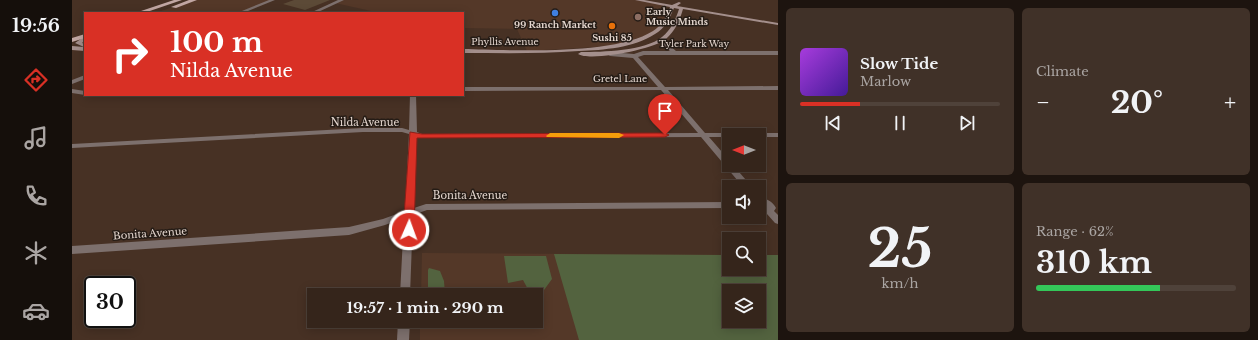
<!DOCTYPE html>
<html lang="en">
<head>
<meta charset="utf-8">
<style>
	:root { --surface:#35251b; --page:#403128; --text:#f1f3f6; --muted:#aaa5a3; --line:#4f423a; --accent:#d93025 }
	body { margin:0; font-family:"Libre Baskerville",serif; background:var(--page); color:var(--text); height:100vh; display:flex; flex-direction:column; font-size:15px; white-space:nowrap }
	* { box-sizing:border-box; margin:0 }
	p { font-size:13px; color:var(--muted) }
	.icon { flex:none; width:22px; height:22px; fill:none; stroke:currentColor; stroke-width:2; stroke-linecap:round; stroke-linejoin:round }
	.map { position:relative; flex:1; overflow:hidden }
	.side { display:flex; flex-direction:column; gap:8px; padding:8px; background:#1d140f; width:480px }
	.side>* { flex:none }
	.banner { position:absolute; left:12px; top:12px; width:380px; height:84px; border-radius:0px; box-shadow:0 2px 10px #0003,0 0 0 1px var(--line); background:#d93025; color:#fff; overflow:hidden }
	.needle { width:26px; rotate:270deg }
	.tools { position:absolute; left:650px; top:128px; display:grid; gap:8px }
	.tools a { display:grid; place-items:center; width:44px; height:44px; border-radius:0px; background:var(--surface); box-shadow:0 2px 10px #0003,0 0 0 1px var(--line); font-size:20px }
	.speed { position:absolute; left:12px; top:276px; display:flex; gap:8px; font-size:20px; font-weight:700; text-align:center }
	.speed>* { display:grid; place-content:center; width:52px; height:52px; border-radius:50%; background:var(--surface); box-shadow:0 2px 10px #0003,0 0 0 1px var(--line); line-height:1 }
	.speed .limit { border:2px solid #111; border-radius:6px; background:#fff; color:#111 }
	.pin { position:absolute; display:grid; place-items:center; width:34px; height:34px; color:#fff; margin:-41px -17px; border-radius:50% 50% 50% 0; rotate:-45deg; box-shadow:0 0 4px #0007 }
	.pin .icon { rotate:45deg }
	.me { position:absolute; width:44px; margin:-22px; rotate:2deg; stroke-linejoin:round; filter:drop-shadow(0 0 3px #0008) }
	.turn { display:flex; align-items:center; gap:14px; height:84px; padding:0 20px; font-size:18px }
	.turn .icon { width:52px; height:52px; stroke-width:2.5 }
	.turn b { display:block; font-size:28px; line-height:34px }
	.big { font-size:30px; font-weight:700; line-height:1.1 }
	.side .tile { flex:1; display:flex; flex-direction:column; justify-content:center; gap:6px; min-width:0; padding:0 14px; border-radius:6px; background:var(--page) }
	.side .dial { align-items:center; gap:0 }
	.dial b { font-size:52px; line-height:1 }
	.song { display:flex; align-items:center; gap:12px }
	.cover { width:48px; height:48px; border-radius:6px; background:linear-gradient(135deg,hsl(280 70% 55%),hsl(260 70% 35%)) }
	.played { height:4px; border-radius:2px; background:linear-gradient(90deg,var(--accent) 30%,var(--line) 30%) }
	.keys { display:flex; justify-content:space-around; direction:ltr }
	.heat { display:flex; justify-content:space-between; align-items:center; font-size:22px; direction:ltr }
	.charge { height:6px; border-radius:3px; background:linear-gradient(90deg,#34c759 62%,var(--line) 0) }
	.side .tiles { flex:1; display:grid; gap:8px; grid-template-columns:repeat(2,1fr) }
	.trip { position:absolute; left:235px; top:288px; width:236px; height:40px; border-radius:0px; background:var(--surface); box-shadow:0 2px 10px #0003,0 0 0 1px var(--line); font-weight:700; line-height:40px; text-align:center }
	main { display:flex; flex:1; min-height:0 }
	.menu { display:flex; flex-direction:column; width:72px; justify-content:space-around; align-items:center; background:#150f0b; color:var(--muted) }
	.menu .icon { width:28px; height:28px }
	.menu .on { color:var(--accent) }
	.menu b { font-size:18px; color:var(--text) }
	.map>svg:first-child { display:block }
	.built { fill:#543828; fill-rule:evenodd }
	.green { fill:#53633f; fill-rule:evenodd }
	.building { fill:#5c4a37 }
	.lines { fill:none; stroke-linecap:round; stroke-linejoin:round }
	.street { fill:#7d706d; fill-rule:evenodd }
	.secondary { fill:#a48f8c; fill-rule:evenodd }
	.primary { fill:#c2a7a3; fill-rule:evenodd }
	.route { fill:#d93025; stroke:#8d1f18 }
	.slow { fill:#f59e0b }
	.shop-dot { fill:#3f7fe0; stroke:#251c16; stroke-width:1.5 }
	.education-dot { fill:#8d6e63; stroke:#251c16; stroke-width:1.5 }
	.food-dot { fill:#e8710a; stroke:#251c16; stroke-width:1.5 }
	.labels { text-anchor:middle; stroke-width:3; stroke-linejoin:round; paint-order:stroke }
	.far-poi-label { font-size:9px; font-weight:bold; fill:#e5d7cf; stroke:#251c16 }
	.far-street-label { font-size:9px; fill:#e5d7cf; stroke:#251c16 }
	.street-label { font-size:10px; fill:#e5d7cf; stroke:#251c16 }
</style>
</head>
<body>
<main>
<nav class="menu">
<b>19:56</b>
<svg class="icon on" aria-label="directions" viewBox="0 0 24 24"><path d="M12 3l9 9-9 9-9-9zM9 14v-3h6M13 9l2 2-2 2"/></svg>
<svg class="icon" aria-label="music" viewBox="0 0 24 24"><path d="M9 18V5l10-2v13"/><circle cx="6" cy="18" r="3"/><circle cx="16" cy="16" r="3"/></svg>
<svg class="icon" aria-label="phone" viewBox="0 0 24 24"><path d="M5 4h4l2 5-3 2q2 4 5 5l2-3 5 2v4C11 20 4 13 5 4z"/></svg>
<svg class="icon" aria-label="climate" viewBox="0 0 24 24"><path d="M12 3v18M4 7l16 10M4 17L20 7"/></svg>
<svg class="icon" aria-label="car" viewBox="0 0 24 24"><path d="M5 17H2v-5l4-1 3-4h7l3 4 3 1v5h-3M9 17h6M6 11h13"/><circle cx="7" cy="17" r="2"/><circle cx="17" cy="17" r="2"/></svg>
</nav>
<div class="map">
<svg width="706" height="340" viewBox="0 0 706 340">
	<rect width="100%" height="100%" fill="#473124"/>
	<g class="built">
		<path d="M 122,0 L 201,0 L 168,13 L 83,13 Z"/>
		<path d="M 270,0 L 565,0 L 587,4 L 599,10 L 582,33 L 541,46 L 455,51 L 445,29 L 391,28 L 391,13 L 308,13 L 263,3 Z"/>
		<path d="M 350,253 L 657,255 L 657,269 L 687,269 L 687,255 L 706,255 L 706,340 L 348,340 L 348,321 L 464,321 L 464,295 L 349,295 ZM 657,291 L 687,291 L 687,321 L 657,321 Z"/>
	</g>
	<g class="green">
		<path d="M 482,254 L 657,255 L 657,269 L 687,269 L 687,255 L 706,255 L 706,340 L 507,340 ZM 657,291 L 687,291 L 687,321 L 657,321 Z"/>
		<path d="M 432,256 L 474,256 L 480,279 L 464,301 L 464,295 L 459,295 L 451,280 L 436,283 Z"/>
		<path d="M 357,268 L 368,271 L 372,281 L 373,295 L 356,295 L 356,270 Z"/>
	</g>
	<path class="building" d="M 222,0 L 258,0 L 233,10 L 211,4 Z"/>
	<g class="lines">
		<g class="street">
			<path d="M 197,0 L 203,0 L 171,13 L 165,13 Z"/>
			<path d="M 266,0 L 272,0 L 244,13 L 238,13 Z"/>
			<path d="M 589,38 L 604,51 L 706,51 L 706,55 L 572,55 L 566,57 L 593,87 L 706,86 L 706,90 L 596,90 L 633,133 L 706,133 L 706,137 L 687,137 L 687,135 L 657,135 L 657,137 L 637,137 L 657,160 L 657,165 L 661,165 L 680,187 L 671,187 L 629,137 L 350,138 L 344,137 L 342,208 L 354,204 L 657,202 L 657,208 L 355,210 L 341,215 L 338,295 L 328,295 L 332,218 L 313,225 L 277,235 L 0,254 L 0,246 L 277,227 L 311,219 L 333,211 L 337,134 L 330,132 L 291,132 L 0,148 L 0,144 L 291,128 L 330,128 L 337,130 L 338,95 L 344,95 L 345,132 L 350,134 L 626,133 L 589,90 L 391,91 L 391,87 L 586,87 L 561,58 L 538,56 L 535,54 L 538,52 L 562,54 L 571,51 L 598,51 L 587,41 L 586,40 Z"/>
			<path d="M 13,75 L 13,79 L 0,84 L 0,80 Z"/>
			<path d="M 0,89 L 13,91 L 13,95 L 0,93 Z"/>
			<path d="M 687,197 C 695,199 700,201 704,208 L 702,211 L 706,215 L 706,224 L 703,223 L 695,214 L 687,212 L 687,205 L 694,207 L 687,203 Z"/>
			<path d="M 326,321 L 338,321 L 337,340 L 325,340 Z"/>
		</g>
		<g class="secondary">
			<path d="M 563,0 L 572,0 L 600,5 L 607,2 L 609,3 L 605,6 L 706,23 L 706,25 L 611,9 C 608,20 603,31 594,39 C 583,49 518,62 506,54 L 509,52 C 530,52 573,51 590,37 C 599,30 604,19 607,9 L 602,8 C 598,17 593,29 583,34 C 561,48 532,50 507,51 C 468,54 430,53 391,53 L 391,49 C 438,50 542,56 581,31 C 589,26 595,16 598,7 Z"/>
			<path d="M 13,36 L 13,40 L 10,43 L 13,44 L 13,51 L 0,50 L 0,46 L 12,47 L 3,43 Z"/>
		</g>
		<g class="primary">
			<path d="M 102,0 L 110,0 L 72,13 L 63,13 Z"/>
			<path d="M 117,0 L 125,0 L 104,8 L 99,7 Z"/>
			<path d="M 13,34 L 13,38 L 0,42 L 0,38 Z"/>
		</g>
	</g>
	<path class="route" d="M 338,132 L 350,134 L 593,133 L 597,135 L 593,137 L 345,138 L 342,230 L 337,235 L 331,230 Z"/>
	<path class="slow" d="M 478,133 L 547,133 L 552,135 L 547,138 L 475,137 L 474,136 Z"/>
	<circle class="shop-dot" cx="483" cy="13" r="4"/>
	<circle class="education-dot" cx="566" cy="17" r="4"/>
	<circle class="food-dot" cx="540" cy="26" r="4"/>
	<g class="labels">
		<g class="far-poi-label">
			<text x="574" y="15" text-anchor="start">Early<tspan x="574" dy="10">Music Minds</tspan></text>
			<text x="483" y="28">99 Ranch Market</text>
			<text x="540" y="41">Sushi 85</text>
		</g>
		<g class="far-street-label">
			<text x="433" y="45">Phyllis Avenue</text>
			<text x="622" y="47">Tyler Park Way</text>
			<text x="548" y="82">Gretel Lane</text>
		</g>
		<g class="street-label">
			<text x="293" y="126">Nilda Avenue</text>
			<text x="398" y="199">Bonita Avenue</text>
			<text transform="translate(78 233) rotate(-4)" y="4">Bonita Avenue</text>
		</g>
	</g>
</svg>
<div class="tools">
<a><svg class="needle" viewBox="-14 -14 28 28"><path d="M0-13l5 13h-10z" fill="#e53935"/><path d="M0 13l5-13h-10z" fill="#aaa5a3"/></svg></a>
<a><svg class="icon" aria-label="sound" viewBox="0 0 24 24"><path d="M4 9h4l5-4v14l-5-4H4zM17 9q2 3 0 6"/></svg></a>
<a><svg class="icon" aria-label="search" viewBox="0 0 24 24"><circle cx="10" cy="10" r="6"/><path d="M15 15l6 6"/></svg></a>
<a><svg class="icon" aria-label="layers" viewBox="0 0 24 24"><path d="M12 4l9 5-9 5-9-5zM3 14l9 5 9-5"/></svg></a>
</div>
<div class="speed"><div class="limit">30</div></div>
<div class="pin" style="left:593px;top:135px;background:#d93025"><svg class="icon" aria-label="arrive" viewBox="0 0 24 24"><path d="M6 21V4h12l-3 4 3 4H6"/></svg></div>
<svg class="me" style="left:337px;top:230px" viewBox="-20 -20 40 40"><circle r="17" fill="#d93025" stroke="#fff" stroke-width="3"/><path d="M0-11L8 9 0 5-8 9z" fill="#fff"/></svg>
<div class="trip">19:57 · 1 min · 290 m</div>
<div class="banner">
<div class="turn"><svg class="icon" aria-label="right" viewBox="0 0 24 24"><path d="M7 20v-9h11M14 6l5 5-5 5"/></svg><div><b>100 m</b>Nilda Avenue</div></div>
</div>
</div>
<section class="side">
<div class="tiles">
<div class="tile">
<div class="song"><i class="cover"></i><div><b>Slow Tide</b><p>Marlow</p></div></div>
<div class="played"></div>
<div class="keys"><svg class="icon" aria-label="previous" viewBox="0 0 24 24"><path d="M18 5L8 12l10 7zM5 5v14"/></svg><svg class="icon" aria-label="pause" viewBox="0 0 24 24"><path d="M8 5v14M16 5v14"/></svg><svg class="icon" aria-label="next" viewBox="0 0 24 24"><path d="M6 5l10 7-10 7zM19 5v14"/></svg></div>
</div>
<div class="tile"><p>Climate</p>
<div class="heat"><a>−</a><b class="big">20°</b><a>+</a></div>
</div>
<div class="tile dial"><b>25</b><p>km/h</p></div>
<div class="tile"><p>Range · 62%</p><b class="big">310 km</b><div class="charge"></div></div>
</div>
</section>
</main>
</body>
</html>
